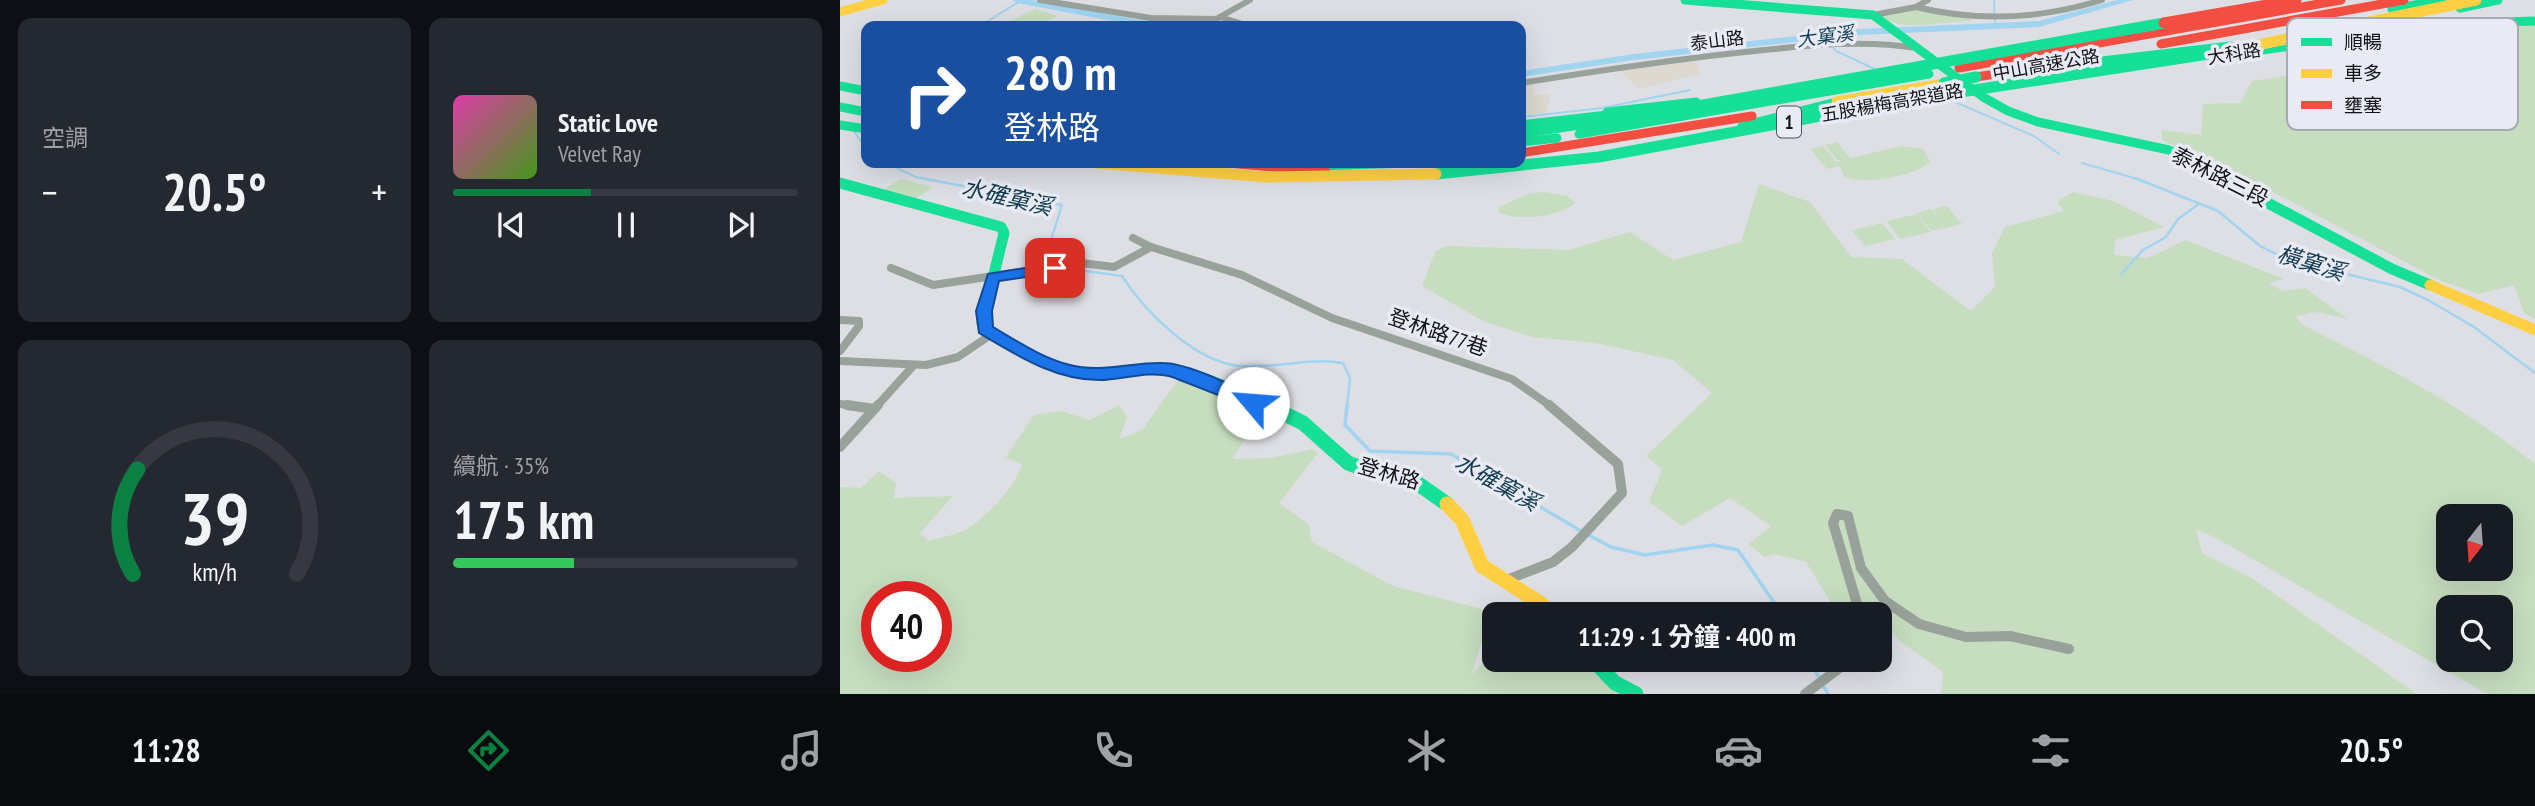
<!DOCTYPE html>
<html lang="zh-TW">
<head>
<meta charset="utf-8">
<style>
	:root { --surface:#171b24; --page:#242831; --text:#f1f3f6; --muted:#9ea1a6; --line:#363941; --accent:#0b8043 }
	body { margin:0; font-family:"PT Sans Narrow","Noto Sans TC",sans-serif; background:var(--page); color:var(--text); height:100vh; display:flex; flex-direction:column; font-size:26px; white-space:nowrap }
	* { box-sizing:border-box; margin:0 }
	p { font-size:23px; color:var(--muted) }
	.icon { flex:none; width:38px; height:38px; fill:none; stroke:currentColor; stroke-width:2; stroke-linecap:round; stroke-linejoin:round }
	.map { position:relative; flex:1; overflow:hidden }
	.details { display:flex; flex-direction:column; gap:18px; padding:18px; background:#0d0f14; width:840px }
	.details>* { flex:none }
	.banner { position:absolute; left:21px; top:21px; width:665px; height:147px; border-radius:14px; box-shadow:0 7px 28px #0002; background:#1a4fa0; color:#fff; overflow:hidden }
	.needle { width:46px; rotate:197deg }
	.fabs { position:absolute; left:1596px; top:504px; display:grid; gap:14px }
	.fabs a { display:grid; place-items:center; width:77px; height:77px; border-radius:14px; background:var(--surface); box-shadow:0 7px 28px #0002; font-size:35px }
	.speed { position:absolute; left:21px; top:581px; display:flex; gap:14px; font-size:35px; font-weight:700; text-align:center }
	.speed>* { display:grid; place-content:center; width:91px; height:91px; border-radius:50%; background:var(--surface); box-shadow:0 7px 28px #0002; line-height:1 }
	.speed .limit { border:10px solid #d22; background:#fff; color:#111 }
	.pin { position:absolute; display:grid; place-items:center; width:60px; height:60px; color:#fff; margin:-30px; border-radius:14px; box-shadow:0 4px 10px #0006 }
	.me { position:absolute; width:77px; margin:-38px; rotate:297deg; stroke-linejoin:round; filter:drop-shadow(0 0 5px #0008) }
	.turn { display:flex; align-items:center; gap:24px; height:147px; padding:0 28px; font-size:32px }
	.turn .icon { width:91px; height:91px; stroke-width:2.5 }
	.turn b { display:block; font-size:49px; line-height:60px }
	.big { font-size:52px; font-weight:700; line-height:1.1 }
	.details .widget { flex:1; display:flex; flex-direction:column; justify-content:center; gap:10px; min-width:0; padding:0 24px; border-radius:14px; background:var(--page) }
	.details .dial { align-items:center; gap:0 }
	.dial svg { height:182px; overflow:visible; fill:none; stroke:var(--line); stroke-width:7; stroke-linecap:round; text-anchor:middle }
	.dial text { fill:var(--text); stroke:none }
	.song { display:flex; align-items:center; gap:21px }
	.cover { width:84px; height:84px; border-radius:10px; background:linear-gradient(135deg,hsl(320 70% 55%),hsl(100 70% 35%)) }
	.played { height:7px; border-radius:4px; background:linear-gradient(90deg,var(--accent) 40%,var(--line) 40%) }
	.keys { display:flex; justify-content:space-around; direction:ltr }
	.heat { display:flex; justify-content:space-between; align-items:center; font-size:38px; direction:ltr }
	.charge { height:10px; border-radius:5px; background:linear-gradient(90deg,#34c759 35%,var(--line) 0) }
	.details .tiles { flex:1; display:grid; gap:18px; grid-template-columns:repeat(2,1fr) }
	.trip { position:absolute; left:642px; top:602px; width:410px; height:70px; border-radius:14px; background:var(--surface); box-shadow:0 7px 28px #0002; font-weight:700; line-height:70px; text-align:center }
	.menu { display:flex; height:112px; justify-content:space-around; align-items:center; background:#090b0e; color:var(--muted) }
	.menu .icon { width:49px; height:49px }
	.menu .active { color:var(--accent) }
	.menu b { font-size:32px; color:var(--text) }
	main { display:flex; flex:1; min-height:0 }
	.map>svg:first-child { display:block }
	.industrial { fill:#ddd9d0 }
	.green { fill:#c6ddbf; fill-rule:evenodd }
	.lines { fill:none; stroke-linecap:round; stroke-linejoin:round }
	.stream-far2 { stroke:#a0d4f0; stroke-width:2 }
	.stream-far1 { stroke:#a0d4f0; stroke-width:2.5 }
	.stream { stroke:#a0d4f0; stroke-width:3.5 }
	.river { fill:#a0d4f0; fill-rule:evenodd }
	.street-far2 { stroke:#98a19a; stroke-width:6 }
	.street-far1 { stroke:#98a19a; stroke-width:8 }
	.street { stroke:#98a19a; stroke-width:10 }
	.fast-far2 { stroke:#16e098; stroke-width:9 }
	.fast-far1 { stroke:#16e098; stroke-width:11 }
	.fast { stroke:#16e098; stroke-width:15 }
	.slow-far2 { stroke:#ffcf43; stroke-width:9 }
	.slow-far1 { stroke:#ffcf43; stroke-width:11 }
	.slow { stroke:#ffcf43; stroke-width:15 }
	.jam { stroke:#f24e42; stroke-width:9 }
	.fast-bridge { stroke:#16e098; stroke-width:11 }
	.slow-bridge { stroke:#ffcf43; stroke-width:11 }
	.jam-bridge { stroke:#f24e42; stroke-width:11 }
	.route { fill:#1a73e8; stroke:#114b97; stroke-width:2 }
	.labels { text-anchor:middle; stroke-width:7; stroke-linejoin:round; paint-order:stroke }
	.far-street-label { font-size:18px; fill:#121316; stroke:#e9eaf5 }
	.far-water-label { font-size:19px; font-style:italic; fill:#113d50; stroke:#e9eaf5 }
	.shield { fill:#e9eaf5; stroke:#525459; stroke-width:2 }
	.shield-label { font-size:19px; font-weight:bold; fill:#121316 }
	.street-label { font-size:21px; fill:#121316; stroke:#e9eaf5 }
	.water-label { font-size:23px; font-style:italic; fill:#113d50; stroke:#e9eaf5 }
	.key { fill:#e9eaf5; stroke:#a8aab2; stroke-width:2 }
	.key-label { font-size:19px; fill:#121316 }
</style>
</head>
<body>
<main>
<section class="details">
<div class="tiles">
<div class="widget"><p>空調</p>
<div class="heat"><a>−</a><b class="big">20.5°</b><a>+</a></div>
</div>
<div class="widget">
<div class="song"><i class="cover"></i><div><b>Static Love</b><p>Velvet Ray</p></div></div>
<div class="played"></div>
<div class="keys"><svg class="icon" aria-label="previous" viewBox="0 0 24 24"><path d="M18 5L8 12l10 7zM5 5v14"/></svg><svg class="icon" aria-label="pause" viewBox="0 0 24 24"><path d="M8 5v14M16 5v14"/></svg><svg class="icon" aria-label="next" viewBox="0 0 24 24"><path d="M6 5l10 7-10 7zM19 5v14"/></svg></div>
</div>
<div class="widget dial"><svg viewBox="0 0 100 80">
<path d="M14 69A42 42 0 1 1 86 69"/>
<path d="M14 69A42 42 0 0 1 16 23" stroke="#0b8043"/>
<text x="50" y="56" font-size="32" font-weight="700">39</text>
<text x="50" y="72" font-size="11">km/h</text>
</svg></div>
<div class="widget"><p>續航 · 35%</p><b class="big">175 km</b><div class="charge"></div></div>
</div>
</section>
<div class="map">
<svg width="1695" height="694" viewBox="0 0 1695 694">
	<rect width="100%" height="100%" fill="#dedfe5"/>
	<g class="industrial">
		<path d="M 856,61 L 860,74 L 799,89 L 779,70 Z"/>
		<path d="M 694,83 L 694,95 L 711,95 L 706,113 L 681,115 L 681,86 Z"/>
	</g>
	<g class="green">
		<path d="M 195,9 L 218,16 L 198,26 L 160,26 Z"/>
		<path d="M 1073,10 L 1129,16 L 1131,21 C 1105,21 1062,33 1041,16 Z"/>
		<path d="M 1695,25 L 1695,319 L 1684,313 L 1674,285 L 1639,294 L 1601,281 L 1391,170 L 1322,140 L 1322,130 L 1361,135 L 1363,104 L 1400,103 L 1412,81 L 1493,69 L 1461,52 L 1524,51 L 1629,28 Z"/>
		<path d="M 997,142 L 1010,158 L 1062,146 L 1083,149 L 1090,161 C 1079,176 1021,186 1004,176 L 1000,166 L 987,169 L 970,149 L 983,146 L 996,162 L 1003,160 L 997,160 L 985,145 Z"/>
		<path d="M 60,179 L 93,187 L 75,199 L 42,191 Z"/>
		<path d="M 919,184 L 970,202 L 1011,257 L 1062,259 L 1131,311 L 1155,287 L 1152,253 L 1165,227 L 1224,211 L 1217,202 L 1233,192 L 1274,201 L 1324,227 L 1275,240 L 1274,255 L 1308,258 L 1345,240 L 1444,279 L 1429,283 L 1442,291 L 1465,288 L 1508,319 L 1477,312 L 1456,316 L 1461,324 C 1543,365 1624,406 1695,464 L 1695,694 L 1647,694 L 1378,539 L 1356,529 L 1362,553 L 1412,578 L 1577,694 L 1101,694 L 1103,672 L 1061,642 L 1040,620 L 1040,614 L 998,614 L 966,562 L 934,554 L 924,557 L 909,544 L 931,526 L 890,498 L 842,526 L 809,502 L 822,469 L 806,456 L 872,393 L 833,360 L 756,343 L 693,337 L 645,322 L 582,286 L 595,252 L 606,246 L 729,250 L 790,232 L 833,260 L 901,242 ZM 1608,516 L 1661,516 L 1661,569 L 1608,569 ZM 1608,607 L 1661,607 L 1661,660 L 1608,660 Z"/>
		<path d="M 703,192 L 728,196 L 735,203 C 719,217 677,222 658,212 L 659,207 L 687,194 Z"/>
		<path d="M 1107,206 L 1122,224 L 1092,231 L 1077,213 L 1091,209 L 1102,221 L 1093,209 Z"/>
		<path d="M 1077,214 L 1091,232 L 1060,239 L 1047,221 Z"/>
		<path d="M 1042,223 L 1055,239 L 1025,246 L 1012,230 Z"/>
		<path d="M 340,377 L 421,416 L 392,459 L 431,458 L 473,449 L 478,453 L 439,503 L 469,525 L 472,542 L 553,586 L 646,610 L 646,629 L 631,675 L 654,652 L 654,660 L 740,660 L 776,694 L 0,694 L 0,487 L 21,488 L 39,471 L 56,483 L 54,498 L 113,496 L 80,533 L 89,541 C 101,537 117,535 127,529 C 147,516 174,488 182,465 L 166,457 L 194,415 L 221,411 L 250,420 L 279,405 L 287,417 L 279,439 L 302,430 ZM 37,597 L 96,597 L 96,656 L 37,656 Z"/>
	</g>
	<g class="lines">
		<g class="stream-far2">
			<path d="M 1154,0 L 1155,26"/>
			<path d="M 140,26 L 180,1"/>
			<path d="M 983,35 L 996,51 L 1037,70"/>
			<path d="M 1106,98 L 1194,136 L 1219,154"/>
			<path d="M 681,117 L 762,108 L 850,90"/>
			<path d="M 26,119 L 14,131 L 26,149"/>
			<path d="M 46,163 L 76,177 L 90,180"/>
			<path d="M 1242,163 L 1301,180"/>
		</g>
		<g class="stream-far1">
			<path d="M 81,178 L 222,205 L 211,240 L 217,264"/>
			<path d="M 1295,178 L 1378,211 L 1420,246 L 1448,260 L 1560,287 L 1588,300 L 1634,327 L 1695,373"/>
			<path d="M 223,268 L 282,276 C 305,312 355,362 400,366 C 435,369 468,357 503,363 L 510,378 L 507,407"/>
			<path d="M 1281,274 L 1303,250 L 1326,237 L 1338,219 L 1360,203"/>
		</g>
		<g class="stream">
			<path d="M 507,405 L 505,425 L 530,451 L 611,454 L 741,531"/>
			<path d="M 747,534 L 771,547 L 805,555 L 873,545 L 898,550 L 942,614"/>
			<path d="M 969,660 L 980,679"/>
			<path d="M 983,685 L 988,694"/>
		</g>
		<g class="river">
			<path d="M 172,0 L 192,0 L 294,19 L 375,23 L 380,26 L 294,25 L 177,3 Z"/>
			<path d="M 1277,0 L 1293,0 L 1199,27 L 1020,35 L 794,60 L 681,77 L 681,71 L 794,54 L 1020,29 L 1199,21 Z"/>
		</g>
		<g class="street-far2">
			<path d="M 200,0 L 311,18 L 376,19"/>
			<path d="M 1076,7 C 1138,22 1201,19 1262,0"/>
			<path d="M 1033,15 L 1076,7 L 1088,0"/>
			<path d="M 380,17 L 409,26"/>
			<path d="M 364,26 L 410,0"/>
			<path d="M 681,83 C 756,71 830,60 905,52 C 963,46 1019,39 1077,48"/>
		</g>
		<g class="street-far1">
			<path d="M 293,238 L 311,247 L 402,275 L 492,318 L 672,379 L 712,407"/>
			<path d="M 51,268 L 93,285 L 241,263 L 274,267 L 311,247"/>
			<path d="M 0,320 L 19,321 L 19,326 L 0,351"/>
			<path d="M 0,361 L 86,365 L 118,357 L 152,334"/>
			<path d="M 0,404 L 19,407"/>
			<path d="M 36,407 L 73,366"/>
		</g>
		<g class="street">
			<path d="M 7,405 L 34,409"/>
			<path d="M 0,447 L 38,405"/>
			<path d="M 664,581 L 713,562 L 732,547 L 782,493 L 778,464 L 709,405"/>
			<path d="M 1020,614 L 993,523 L 997,514 L 1008,516 L 1021,568 L 1045,601 L 1079,624 L 1126,637 L 1170,636 L 1229,649"/>
			<path d="M 965,694 L 1010,660"/>
		</g>
		<g class="fast-far2">
			<path d="M 845,0 L 1033,15 L 1143,97 L 1168,111 L 1198,122 L 1329,150 L 1385,180"/>
			<path d="M 1620,8 L 1658,0"/>
			<path d="M 1552,9 L 1602,0"/>
			<path d="M 1422,50 L 1458,45 L 1507,47 L 1627,23 L 1695,21"/>
			<path d="M 1167,72 L 1391,46"/>
			<path d="M 0,86 L 26,91"/>
			<path d="M 0,107 L 26,112"/>
			<path d="M 767,112 L 856,102"/>
			<path d="M 0,125 L 26,129"/>
			<path d="M 681,125 L 776,114"/>
			<path d="M 902,126 L 1004,100"/>
			<path d="M 739,134 L 1089,74"/>
			<path d="M 681,142 L 717,138"/>
			<path d="M 476,166 L 570,163"/>
		</g>
		<g class="fast-far1">
			<path d="M 1381,178 L 1552,269 L 1590,285"/>
			<path d="M 0,183 L 161,227 L 164,233 L 142,323 C 174,353 219,375 264,374 C 284,373 304,367 324,369 C 360,373 398,392 431,407"/>
		</g>
		<g class="fast">
			<path d="M 427,405 L 463,423 L 508,463 L 529,471 L 574,481 L 607,504"/>
			<path d="M 753,660 L 775,683 L 796,694"/>
		</g>
		<g class="slow-far2">
			<path d="M 0,12 L 43,0"/>
			<path d="M 996,101 L 1104,83"/>
		</g>
		<path class="slow-far1" d="M 1590,285 L 1695,330"/>
		<path class="slow" d="M 607,504 L 622,520 L 642,566 L 700,603 L 711,614"/>
		<g class="jam">
			<path d="M 1321,44 L 1564,0"/>
			<path d="M 1119,68 L 1501,0"/>
			<path d="M 1136,77 L 1175,71"/>
			<path d="M 681,153 L 912,116"/>
			<path d="M 387,163 L 486,172"/>
		</g>
		<g class="fast-bridge">
			<path d="M 1104,83 L 1136,77"/>
			<path d="M 681,133 L 846,108 L 1324,23"/>
			<path d="M 596,174 L 759,157 L 1056,102 L 1388,51"/>
		</g>
		<g class="slow-bridge">
			<path d="M 1388,51 L 1636,0"/>
			<path d="M 256,163 L 426,177 L 596,174"/>
		</g>
		<path class="jam-bridge" d="M 1324,23 L 1456,0"/>
	</g>
	<path class="route" d="M 215,263 L 223,268 L 220,272 L 159,281 L 152,311 L 153,327 C 177,341 202,358 230,365 C 261,373 292,362 323,363 C 347,363 397,387 419,399 L 422,403 L 419,408 C 411,410 345,381 329,376 C 310,371 284,379 264,380 C 218,382 178,356 139,333 L 136,311 L 148,274 Z"/>
	<g class="labels">
		<g class="far-street-label">
			<text transform="translate(877 41) rotate(-7)" y="6">泰山路</text>
			<text transform="translate(1394 54) rotate(-9)" y="6">大科路</text>
			<text transform="translate(1206 65) rotate(-10)" y="6">中山高速公路</text>
			<text transform="translate(1052 103) rotate(-10)" y="6">五股楊梅高架道路</text>
		</g>
		<g class="far-water-label">
			<text transform="translate(985 36) rotate(-7)" y="7">大窠溪</text>
		</g>
		<rect class="shield" x="937" y="106.5" width="24" height="31" rx="5"/>
		<g class="shield-label">
			<text x="949" y="129">1</text>
		</g>
		<g class="street-label">
			<text transform="translate(1380 177) rotate(27)" y="7">泰林路三段</text>
			<text transform="translate(598 333) rotate(19)" y="7">登林路77巷</text>
			<text transform="translate(549 474) rotate(16)" y="7">登林路</text>
		</g>
		<g class="water-label">
			<text transform="translate(167 197) rotate(13)" y="8">水確窠溪</text>
			<text transform="translate(1471 263) rotate(17)" y="8">橫窠溪</text>
			<text transform="translate(657 482) rotate(29)" y="8">水確窠溪</text>
		</g>
	</g>
	<rect x="1447" y="18" width="231" height="112" rx="10" class="key"/>
	<rect x="1461" y="38" width="31" height="8" fill="#16e098"/>
	<rect x="1461" y="69" width="31" height="9" fill="#ffcf43"/>
	<rect x="1461" y="101" width="31" height="8" fill="#f24e42"/>
	<g class="key-label">
		<text x="1504" y="49">順暢</text>
		<text x="1504" y="80">車多</text>
		<text x="1504" y="112">壅塞</text>
	</g>
</svg>
<div class="fabs">
<a><svg class="needle" viewBox="-14 -14 28 28"><path d="M0-13l5 13h-10z" fill="#e53935"/><path d="M0 13l5-13h-10z" fill="#9ea1a6"/></svg></a>
<a><svg class="icon" aria-label="search" viewBox="0 0 24 24"><circle cx="10" cy="10" r="6"/><path d="M15 15l6 6"/></svg></a>
</div>
<div class="speed"><div class="limit">40</div></div>
<div class="pin" style="left:215px;top:268px;background:#d93025"><svg class="icon" aria-label="arrive" viewBox="0 0 24 24"><path d="M6 21V4h12l-3 4 3 4H6"/></svg></div>
<svg class="me" style="left:413px;top:403px" viewBox="-20 -20 40 40"><circle r="19" fill="#fff"/><path d="M0-13L10 11 0 6-10 11z" fill="#1a73e8"/></svg>
<div class="trip">11:29 · 1 分鐘 · 400 m</div>
<div class="banner">
<div class="turn"><svg class="icon" aria-label="right" viewBox="0 0 24 24"><path d="M7 20v-9h11M14 6l5 5-5 5"/></svg><div><b>280 m</b>登林路</div></div>
</div>
</div>
</main>
<nav class="menu">
<b>11:28</b>
<svg class="icon active" aria-label="directions" viewBox="0 0 24 24"><path d="M12 3l9 9-9 9-9-9zM9 14v-3h6M13 9l2 2-2 2"/></svg>
<svg class="icon" aria-label="music" viewBox="0 0 24 24"><path d="M9 18V5l10-2v13"/><circle cx="6" cy="18" r="3"/><circle cx="16" cy="16" r="3"/></svg>
<svg class="icon" aria-label="phone" viewBox="0 0 24 24"><path d="M5 4h4l2 5-3 2q2 4 5 5l2-3 5 2v4C11 20 4 13 5 4z"/></svg>
<svg class="icon" aria-label="climate" viewBox="0 0 24 24"><path d="M12 3v18M4 7l16 10M4 17L20 7"/></svg>
<svg class="icon" aria-label="car" viewBox="0 0 24 24"><path d="M5 17H2v-5l4-1 3-4h7l3 4 3 1v5h-3M9 17h6M6 11h13"/><circle cx="7" cy="17" r="2"/><circle cx="17" cy="17" r="2"/></svg>
<svg class="icon" aria-label="filters" viewBox="0 0 24 24"><path d="M4 7h16M4 17h16"/><circle cx="9" cy="7" r="2"/><circle cx="15" cy="17" r="2"/></svg>
<b>20.5°</b>
</nav>
</body>
</html>
